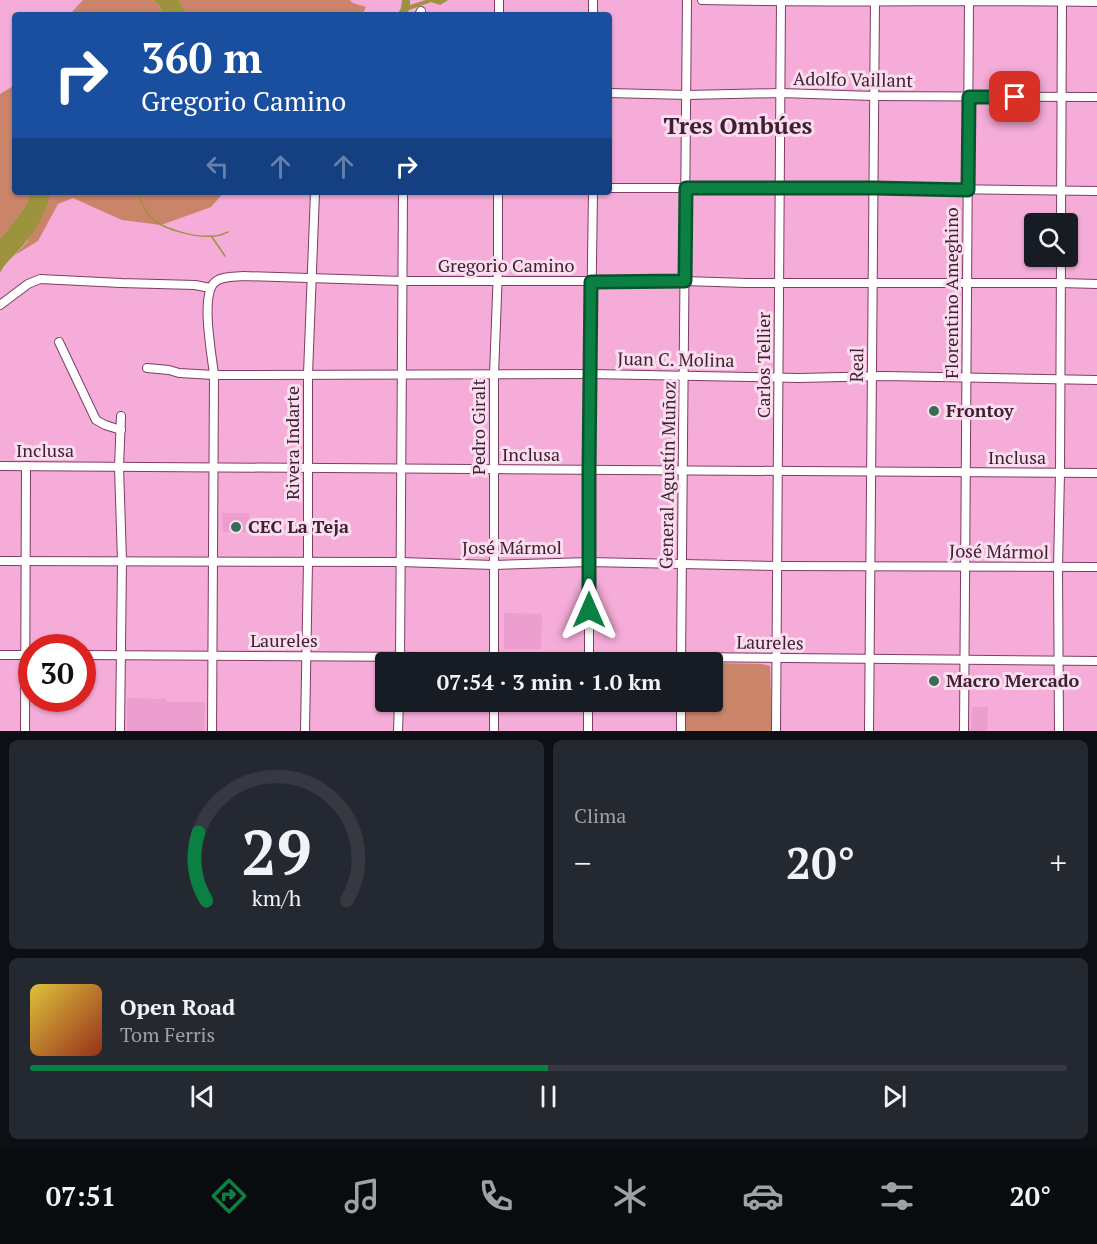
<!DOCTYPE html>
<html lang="es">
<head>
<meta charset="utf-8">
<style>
	:root { --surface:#171b24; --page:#242831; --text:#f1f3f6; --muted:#9ea1a6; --line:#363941; --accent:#0b8043 }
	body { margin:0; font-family:"PT Serif",serif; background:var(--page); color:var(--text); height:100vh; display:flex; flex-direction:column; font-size:22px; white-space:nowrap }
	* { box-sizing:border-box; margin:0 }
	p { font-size:20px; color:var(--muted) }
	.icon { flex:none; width:33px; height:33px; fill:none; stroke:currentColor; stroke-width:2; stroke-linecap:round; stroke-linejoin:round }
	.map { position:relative; height:731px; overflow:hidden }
	.side { display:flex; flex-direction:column; gap:9px; padding:9px; background:#0d0f14; flex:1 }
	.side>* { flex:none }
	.banner { position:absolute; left:12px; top:12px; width:600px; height:183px; border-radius:6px; box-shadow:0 2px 4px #0004; background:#1a4fa0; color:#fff; overflow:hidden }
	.fabs { position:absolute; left:1024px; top:213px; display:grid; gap:12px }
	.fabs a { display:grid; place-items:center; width:54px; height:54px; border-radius:6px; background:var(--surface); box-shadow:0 2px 4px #0004; font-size:30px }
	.speed { position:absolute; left:18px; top:634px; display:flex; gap:12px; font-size:30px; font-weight:700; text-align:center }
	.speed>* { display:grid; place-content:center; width:78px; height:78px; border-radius:50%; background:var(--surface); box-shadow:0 2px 4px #0004; line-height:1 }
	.speed .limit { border:9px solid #d22; background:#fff; color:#111 }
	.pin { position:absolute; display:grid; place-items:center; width:51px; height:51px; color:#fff; margin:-26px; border-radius:12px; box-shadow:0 3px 9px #0006 }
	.me { position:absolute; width:66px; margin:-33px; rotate:0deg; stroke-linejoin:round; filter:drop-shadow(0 0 4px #0008) }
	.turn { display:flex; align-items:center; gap:21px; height:126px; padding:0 30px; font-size:27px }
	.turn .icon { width:78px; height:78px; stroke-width:2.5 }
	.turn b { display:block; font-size:42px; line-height:51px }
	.lanes { display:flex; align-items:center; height:57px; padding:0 30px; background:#0003; justify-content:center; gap:30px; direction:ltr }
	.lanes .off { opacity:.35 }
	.big { font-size:45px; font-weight:700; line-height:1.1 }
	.side .card { flex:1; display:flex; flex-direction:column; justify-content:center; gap:9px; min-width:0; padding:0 21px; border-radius:9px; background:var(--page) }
	.side .dial { align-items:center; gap:0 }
	.dial svg { height:156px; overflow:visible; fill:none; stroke:var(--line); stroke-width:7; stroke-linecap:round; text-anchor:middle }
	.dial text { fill:var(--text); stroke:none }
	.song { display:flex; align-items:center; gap:18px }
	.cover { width:72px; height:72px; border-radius:9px; background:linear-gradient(135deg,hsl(50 70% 55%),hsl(10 70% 35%)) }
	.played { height:6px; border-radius:3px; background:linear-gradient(90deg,var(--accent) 50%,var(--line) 50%) }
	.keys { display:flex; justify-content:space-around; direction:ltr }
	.heat { display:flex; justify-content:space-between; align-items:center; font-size:33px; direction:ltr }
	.side .tiles { flex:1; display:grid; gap:9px; grid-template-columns:1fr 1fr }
	.card:last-child { grid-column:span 2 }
	.trip { position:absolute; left:375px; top:652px; width:348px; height:60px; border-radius:6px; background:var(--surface); box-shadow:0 2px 4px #0004; font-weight:700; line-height:60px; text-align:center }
	.dock { display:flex; height:96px; justify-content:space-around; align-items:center; background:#090b0e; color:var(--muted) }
	.dock .icon { width:42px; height:42px }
	.dock .selected { color:var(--accent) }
	.dock b { font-size:27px; color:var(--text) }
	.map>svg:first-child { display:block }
	.built { fill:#ec9ece }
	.green { fill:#ca8469 }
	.water { fill:#9d923e }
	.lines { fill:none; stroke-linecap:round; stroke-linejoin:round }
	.stream { stroke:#9d923e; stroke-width:1.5 }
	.minor-casing { stroke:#7c3e66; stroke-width:10 }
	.minor { stroke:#fff; stroke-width:8 }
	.route-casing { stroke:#07532c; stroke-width:15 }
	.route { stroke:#0b8043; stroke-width:10 }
	.poi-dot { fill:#366d54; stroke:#fbddee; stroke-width:2 }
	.labels { text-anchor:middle; stroke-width:6; stroke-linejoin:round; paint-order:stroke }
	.street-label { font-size:18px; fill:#3d2133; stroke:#fbddee }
	.poi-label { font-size:18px; font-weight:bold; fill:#3d2133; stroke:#fbddee; text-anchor:start }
	.district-label { font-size:24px; font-weight:bold; fill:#3d2133; stroke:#fbddee }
</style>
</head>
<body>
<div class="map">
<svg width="1097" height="731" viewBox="0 0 1097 731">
	<rect width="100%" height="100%" fill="#f5acd8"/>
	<g class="built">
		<path d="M 222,513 L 249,513 L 249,532 L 223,532 Z"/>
		<path d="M 504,613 L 542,614 L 541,649 L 504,649 Z"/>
		<path d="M 127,698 L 166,699 L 167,702 L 205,702 L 204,731 L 127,731 Z"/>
		<path d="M 972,707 L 988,707 L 987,731 L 971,731 Z"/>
	</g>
	<g class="green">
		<path d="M 83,0 L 153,0 L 159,5 L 164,15 L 69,15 Z"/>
		<path d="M 179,0 L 350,0 L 353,3 L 366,7 L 362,15 L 269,13 L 269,15 L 187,15 Z"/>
		<path d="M 15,85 L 15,192 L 29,192 L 27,204 L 0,239 L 0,94 Z"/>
		<path d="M 59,192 L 224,192 L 211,207 L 161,225 L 122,220 L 73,198 L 58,204 L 38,241 L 15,255 L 27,242 L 49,197 Z"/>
		<path d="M 713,663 L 762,664 L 770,666 L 772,731 L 685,731 L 685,702 L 712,702 Z"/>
	</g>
	<g class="water">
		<path d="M 153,0 L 179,0 L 187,15 L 164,15 L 159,5 Z"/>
		<path d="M 402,0 L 410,0 L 410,5 L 426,0 L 448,0 L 440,5 L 431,2 L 409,10 L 406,15 L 397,15 L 401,8 Z"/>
		<path d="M 29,192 L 59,192 L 49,197 C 45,217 32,236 18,251 C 12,258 4,264 0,273 L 0,239 L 27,204 Z"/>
	</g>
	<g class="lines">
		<g class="stream">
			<path d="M 137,192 C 141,199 143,207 148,214 C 158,229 196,238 214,236 C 219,236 223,234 228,232"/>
			<path d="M 212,237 L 225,256"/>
		</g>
		<defs>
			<g id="minor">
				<path d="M 702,0 C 833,3 965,0 1097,2"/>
				<path d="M 419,15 L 421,11"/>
				<path d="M 499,15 L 499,0"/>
				<path d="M 593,15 L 593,0"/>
				<path d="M 609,93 L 687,95 L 780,93 L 874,96 L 1097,97"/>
				<path d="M 609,188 L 874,188 L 1097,191"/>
				<path d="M 1061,224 L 1062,0"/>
				<path d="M 0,305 L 28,284 L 40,279 L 121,283 L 195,285 L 210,288"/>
				<path d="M 59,342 L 96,420 L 105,425 L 121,430"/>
				<path d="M 147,368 L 169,370 L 179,373 L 214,375 L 590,374 L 799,378 L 885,376 L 1097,380"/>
				<path d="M 0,466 L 1097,473"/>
				<path d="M 0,561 L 401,562 L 493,565 L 589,562 L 777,566 L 1097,567"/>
				<path d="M 0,655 L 32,655"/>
				<path d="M 82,655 L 589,658 L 681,657 L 1097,661"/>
				<path d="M 400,663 L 403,192"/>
				<path d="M 494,663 L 494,375 L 498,269 L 498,192"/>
				<path d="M 589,663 L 589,470 L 593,192"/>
				<path d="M 681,663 L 687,0"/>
				<path d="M 494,702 L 494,731"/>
				<path d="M 25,731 L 26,466"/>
				<path d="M 120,731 L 122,561 L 119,467 L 121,416"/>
				<path d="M 212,731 L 214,375 C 212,355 200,295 215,282 C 222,276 234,277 243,276 L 403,281 L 685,281 L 746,283 L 1061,283 L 1097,284"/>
				<path d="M 305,731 L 308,562 L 308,374 L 315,192"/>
				<path d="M 398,731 L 399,702"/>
				<path d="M 588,731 L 588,702"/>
				<path d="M 681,731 L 681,702"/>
				<path d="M 776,731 L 781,0"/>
				<path d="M 869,731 L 875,0"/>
				<path d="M 964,731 L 969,0"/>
				<path d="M 1059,731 L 1058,568 L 1060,473 L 1061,256"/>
			</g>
		</defs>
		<use href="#minor" class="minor-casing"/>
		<use href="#minor" class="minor"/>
	</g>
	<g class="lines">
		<defs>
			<path id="route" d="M 589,610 L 589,470 L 591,282 L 685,281 L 686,188 L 874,188 L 968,190 L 969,97 L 1015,97"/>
		</defs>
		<use href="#route" class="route-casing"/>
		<use href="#route" class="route"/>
	</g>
	<g class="poi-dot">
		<circle cx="934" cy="411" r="6"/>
		<circle cx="236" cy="527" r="6"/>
		<circle cx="934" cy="681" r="6"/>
	</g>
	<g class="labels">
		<g class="street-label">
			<text transform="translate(853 80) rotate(1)" y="6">Adolfo Vaillant</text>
			<text x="506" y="272">Gregorio Camino</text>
			<text transform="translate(952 293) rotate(-90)" y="6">Florentino Ameghino</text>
			<text transform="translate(676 360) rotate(1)" y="6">Juan C. Molina</text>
			<text transform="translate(764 365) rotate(-90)" y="6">Carlos Tellier</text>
			<text transform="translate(857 365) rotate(-89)" y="6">Real</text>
			<text transform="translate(479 427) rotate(-90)" y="6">Pedro Giralt</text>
			<text transform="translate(293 443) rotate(-90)" y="6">Rivera Indarte</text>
			<text x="45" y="457">Inclusa</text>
			<text x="531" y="461">Inclusa</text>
			<text x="1017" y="464">Inclusa</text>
			<text transform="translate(668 475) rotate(-89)" y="6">General Agustín Muñoz</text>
			<text x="512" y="554">José Mármol</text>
			<text transform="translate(999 552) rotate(1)" y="6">José Mármol</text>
			<text x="284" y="647">Laureles</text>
			<text transform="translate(770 643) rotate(1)" y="6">Laureles</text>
		</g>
		<g class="poi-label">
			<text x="946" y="417">Frontoy</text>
			<text x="248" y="533">CEC La Teja</text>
			<text x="946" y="687">Macro Mercado</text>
		</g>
		<g class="district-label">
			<text x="738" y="134">Tres Ombúes</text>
		</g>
	</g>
</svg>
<div class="fabs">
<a><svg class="icon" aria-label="search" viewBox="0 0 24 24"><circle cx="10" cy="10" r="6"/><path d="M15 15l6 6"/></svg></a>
</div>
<div class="speed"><div class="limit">30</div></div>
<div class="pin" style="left:1015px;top:97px;background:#d93025"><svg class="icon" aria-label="arrive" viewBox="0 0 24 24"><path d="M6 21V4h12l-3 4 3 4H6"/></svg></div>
<svg class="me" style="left:589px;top:610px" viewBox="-20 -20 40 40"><path d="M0-17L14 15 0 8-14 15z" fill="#0b8043" stroke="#fff" stroke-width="4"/></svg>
<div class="trip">07:54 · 3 min · 1.0 km</div>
<div class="banner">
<div class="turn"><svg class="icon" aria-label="right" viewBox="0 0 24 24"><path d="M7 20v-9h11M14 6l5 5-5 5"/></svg><div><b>360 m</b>Gregorio Camino</div></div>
<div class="lanes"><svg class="icon off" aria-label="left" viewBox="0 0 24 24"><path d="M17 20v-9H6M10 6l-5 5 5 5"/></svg><svg class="icon off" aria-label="ahead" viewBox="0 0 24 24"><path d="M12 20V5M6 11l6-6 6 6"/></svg><svg class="icon off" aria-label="ahead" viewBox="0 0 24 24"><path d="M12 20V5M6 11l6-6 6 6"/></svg><svg class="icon" aria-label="right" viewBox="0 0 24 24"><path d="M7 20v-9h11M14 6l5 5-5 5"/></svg></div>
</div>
</div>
<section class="side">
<div class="tiles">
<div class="card dial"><svg viewBox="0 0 100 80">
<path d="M14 69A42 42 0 1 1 86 69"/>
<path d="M14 69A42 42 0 0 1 10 34" stroke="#0b8043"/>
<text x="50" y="56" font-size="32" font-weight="700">29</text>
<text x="50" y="72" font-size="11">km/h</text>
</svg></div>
<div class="card"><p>Clima</p>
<div class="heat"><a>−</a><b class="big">20°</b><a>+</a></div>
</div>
<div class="card">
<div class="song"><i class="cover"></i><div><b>Open Road</b><p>Tom Ferris</p></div></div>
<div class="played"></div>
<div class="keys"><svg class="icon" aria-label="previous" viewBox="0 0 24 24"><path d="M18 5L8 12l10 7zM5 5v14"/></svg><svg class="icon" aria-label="pause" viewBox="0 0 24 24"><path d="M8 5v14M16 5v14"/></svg><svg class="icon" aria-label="next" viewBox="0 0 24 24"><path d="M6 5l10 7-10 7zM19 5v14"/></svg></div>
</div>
</div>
</section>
<nav class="dock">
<b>07:51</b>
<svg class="icon selected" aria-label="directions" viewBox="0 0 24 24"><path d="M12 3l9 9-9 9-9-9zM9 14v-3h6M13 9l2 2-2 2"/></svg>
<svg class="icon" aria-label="music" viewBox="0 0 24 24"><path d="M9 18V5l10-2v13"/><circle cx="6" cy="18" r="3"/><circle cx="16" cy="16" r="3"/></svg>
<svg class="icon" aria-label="phone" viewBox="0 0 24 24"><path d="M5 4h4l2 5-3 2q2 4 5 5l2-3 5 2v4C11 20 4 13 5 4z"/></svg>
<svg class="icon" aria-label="climate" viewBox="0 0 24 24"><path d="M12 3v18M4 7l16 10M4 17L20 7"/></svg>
<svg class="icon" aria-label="car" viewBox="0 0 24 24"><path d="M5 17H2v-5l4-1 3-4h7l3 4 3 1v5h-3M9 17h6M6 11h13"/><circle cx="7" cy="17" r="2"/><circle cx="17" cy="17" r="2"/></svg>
<svg class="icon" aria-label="filters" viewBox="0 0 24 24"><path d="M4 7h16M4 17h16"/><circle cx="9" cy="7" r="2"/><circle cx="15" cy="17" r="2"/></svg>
<b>20°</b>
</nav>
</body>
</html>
